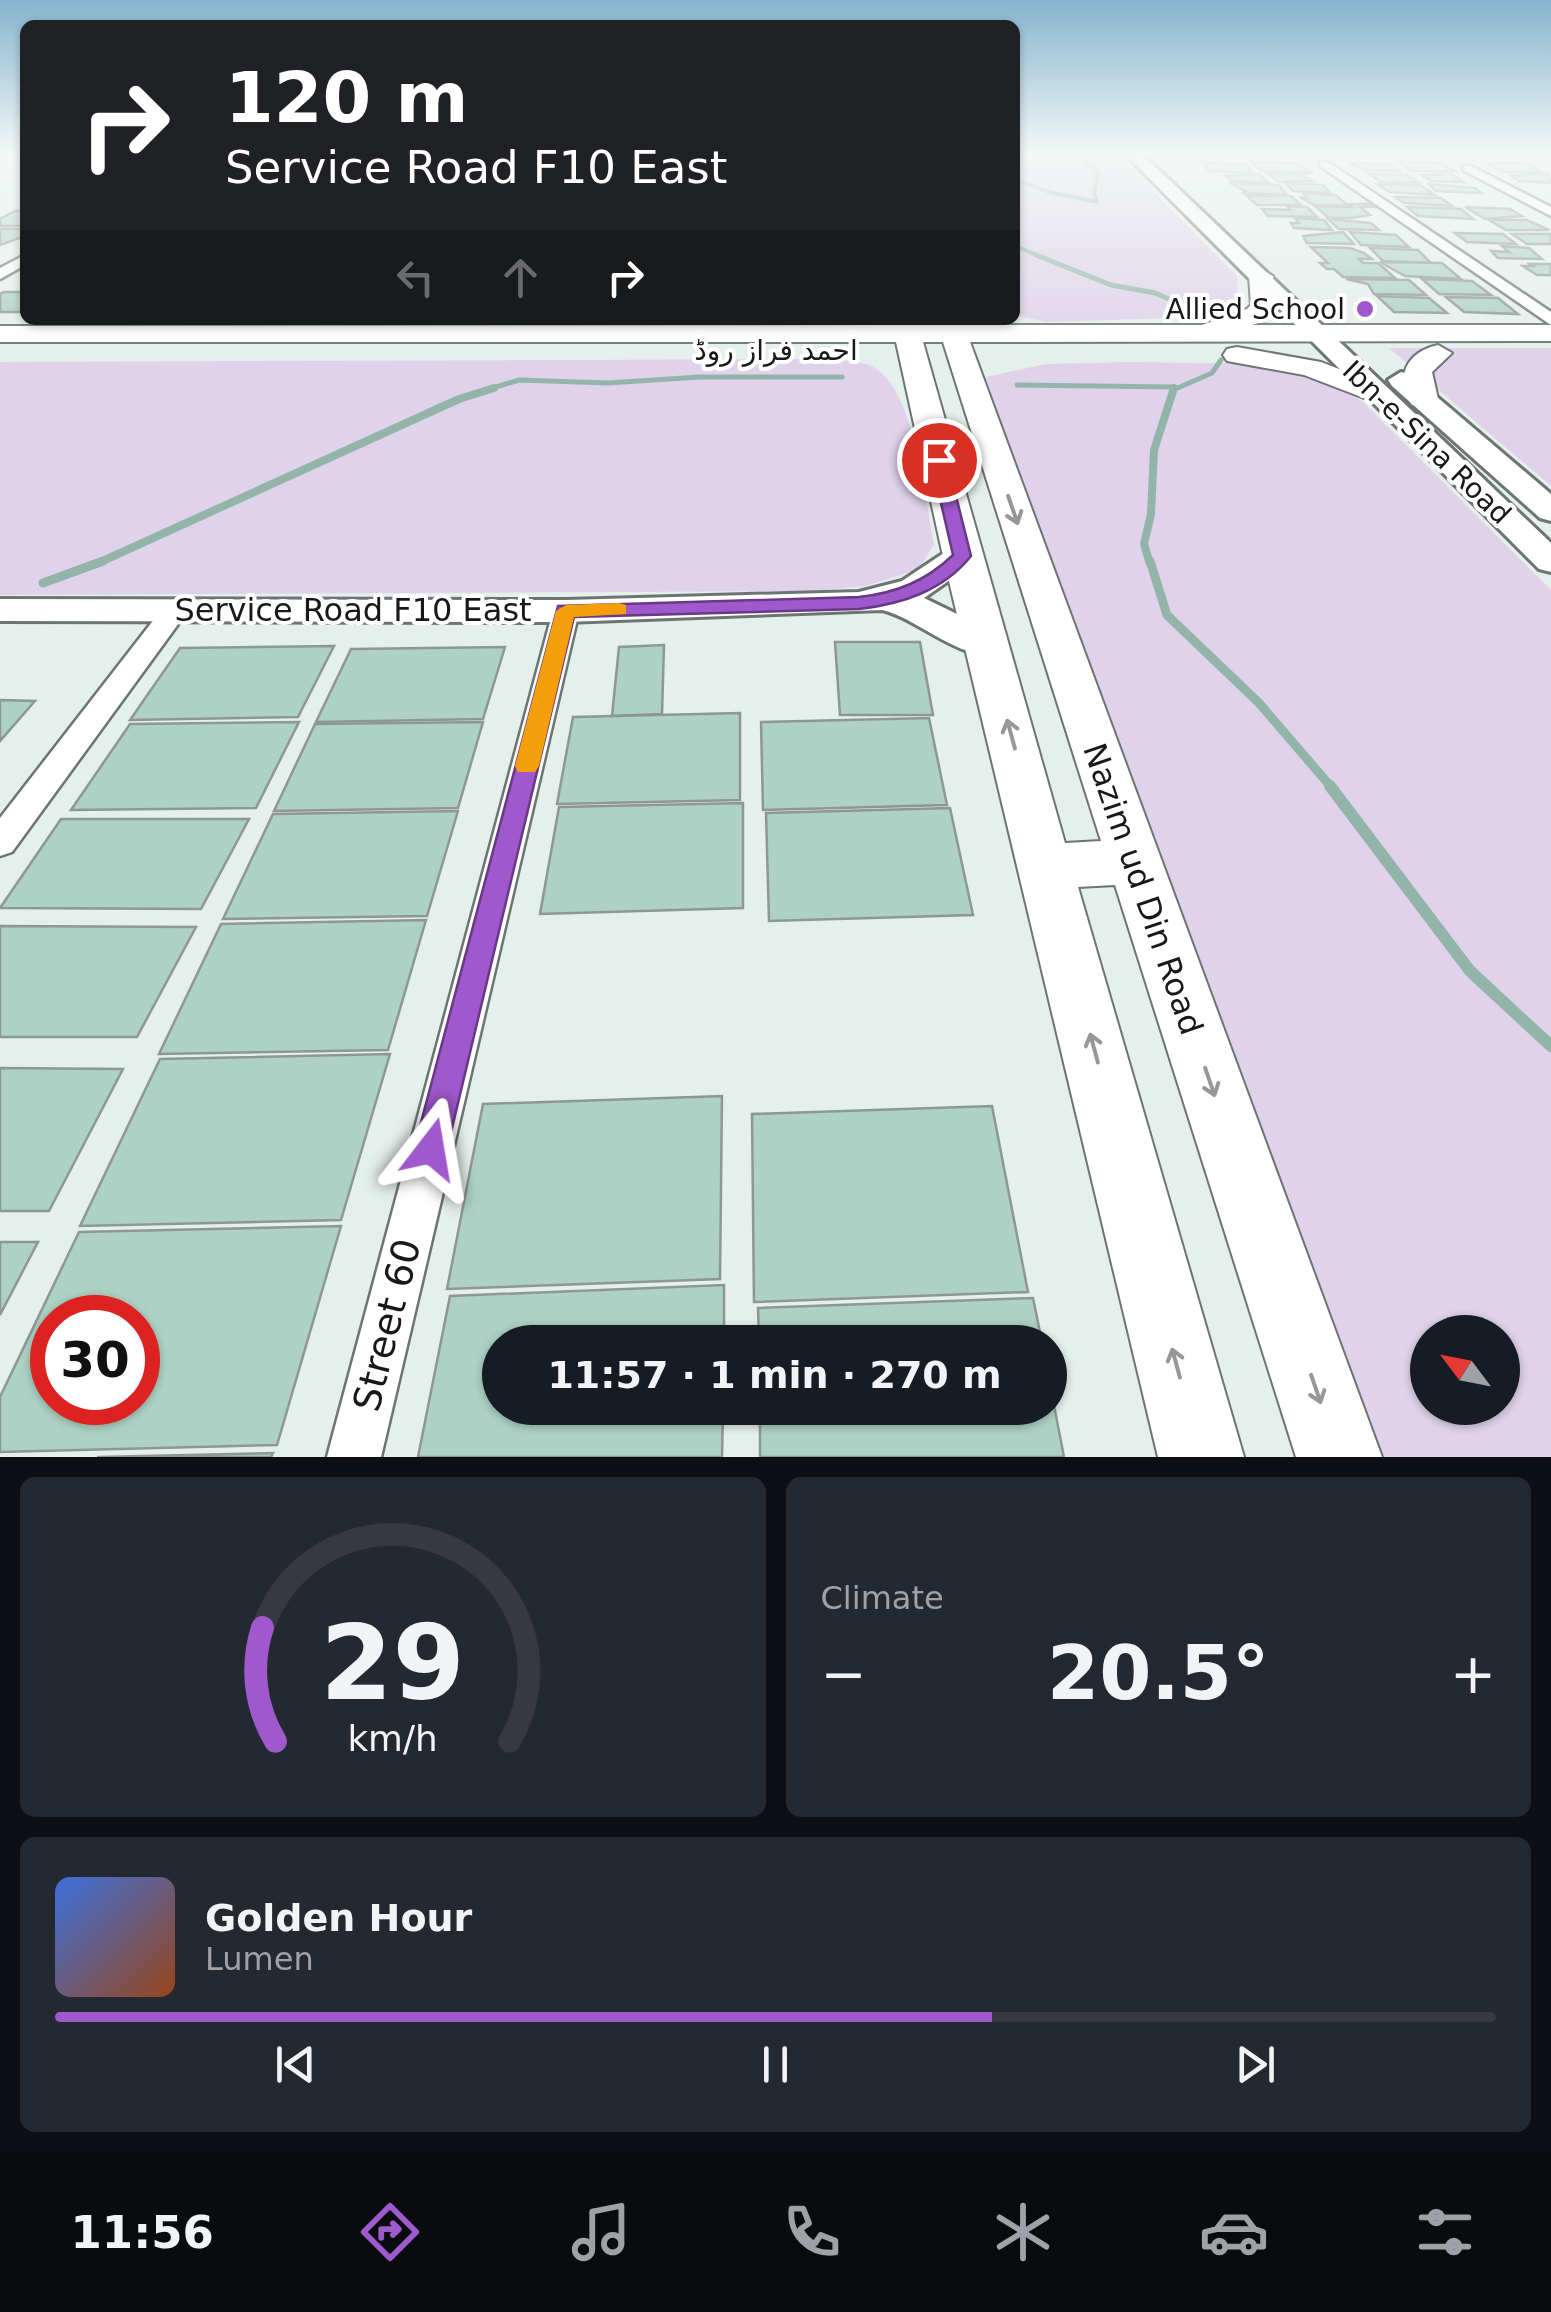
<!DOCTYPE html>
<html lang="en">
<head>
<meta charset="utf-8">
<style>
	:root { --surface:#171b24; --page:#242831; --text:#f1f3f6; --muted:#9ea1a6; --line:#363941; --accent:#a059cd }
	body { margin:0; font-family:"DejaVu Sans","Noto Sans Arabic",sans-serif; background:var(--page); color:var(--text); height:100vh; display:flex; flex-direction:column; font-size:38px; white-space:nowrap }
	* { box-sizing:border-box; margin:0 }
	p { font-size:32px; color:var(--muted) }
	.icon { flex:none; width:55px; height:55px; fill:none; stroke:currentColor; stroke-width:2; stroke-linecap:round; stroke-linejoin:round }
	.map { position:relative; height:1457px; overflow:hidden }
	.details { display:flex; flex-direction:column; gap:20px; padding:20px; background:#0d0f14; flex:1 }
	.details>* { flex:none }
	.guide { position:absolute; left:20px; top:20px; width:1000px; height:305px; border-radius:15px; box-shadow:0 2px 8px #0004; background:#202124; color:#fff; overflow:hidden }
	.needle { width:65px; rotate:302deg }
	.tools { position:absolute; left:1410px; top:1315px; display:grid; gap:20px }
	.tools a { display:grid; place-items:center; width:110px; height:110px; border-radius:50%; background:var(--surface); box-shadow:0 2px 8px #0004; font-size:50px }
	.speed { position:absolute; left:30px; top:1295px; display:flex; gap:20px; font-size:50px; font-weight:700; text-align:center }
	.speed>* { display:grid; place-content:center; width:130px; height:130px; border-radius:50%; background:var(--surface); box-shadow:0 2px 8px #0004; line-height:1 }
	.speed .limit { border:15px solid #d22; background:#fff; color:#111 }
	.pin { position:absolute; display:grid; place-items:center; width:85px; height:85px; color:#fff; margin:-42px; border:5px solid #fff; border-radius:50%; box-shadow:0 2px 10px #0007 }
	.me { position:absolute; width:110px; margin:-55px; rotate:14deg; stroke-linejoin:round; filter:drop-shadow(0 0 8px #0008) }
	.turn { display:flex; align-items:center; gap:35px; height:210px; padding:0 40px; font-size:45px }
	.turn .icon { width:130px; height:130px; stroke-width:2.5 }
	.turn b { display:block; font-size:70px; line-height:85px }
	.lanes { display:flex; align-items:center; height:95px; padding:0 40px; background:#0003; justify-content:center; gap:50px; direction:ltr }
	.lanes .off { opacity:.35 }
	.big { font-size:75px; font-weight:800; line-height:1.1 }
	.details .card { flex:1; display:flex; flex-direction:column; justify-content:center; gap:15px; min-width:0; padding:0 35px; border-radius:15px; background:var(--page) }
	.details .dial { align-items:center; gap:0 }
	.dial svg { height:260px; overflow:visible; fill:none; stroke:var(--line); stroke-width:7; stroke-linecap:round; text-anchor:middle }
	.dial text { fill:var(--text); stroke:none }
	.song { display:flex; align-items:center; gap:30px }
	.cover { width:120px; height:120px; border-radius:15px; background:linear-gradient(135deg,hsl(220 70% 55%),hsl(20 70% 35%)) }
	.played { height:10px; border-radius:5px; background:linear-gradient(90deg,var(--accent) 65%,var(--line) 65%) }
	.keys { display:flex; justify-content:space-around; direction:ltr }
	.heat { display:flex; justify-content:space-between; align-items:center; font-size:55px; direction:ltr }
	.details .tiles { flex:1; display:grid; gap:20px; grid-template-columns:1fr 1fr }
	.card:last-child { grid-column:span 2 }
	.trip { position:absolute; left:482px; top:1325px; width:585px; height:100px; border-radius:50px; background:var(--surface); box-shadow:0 2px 8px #0004; font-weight:800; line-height:100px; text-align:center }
	.dock { display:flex; height:160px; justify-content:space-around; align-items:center; background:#090b0e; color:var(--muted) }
	.dock .icon { width:70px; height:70px }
	.dock .on { color:var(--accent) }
	.dock b { font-size:45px; color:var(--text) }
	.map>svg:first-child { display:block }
	.green { fill:#dfd2ea; fill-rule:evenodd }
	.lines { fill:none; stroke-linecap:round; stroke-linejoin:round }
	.stream-far4 { stroke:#93b5a9; stroke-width:4 }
	.stream-far3 { stroke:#93b5a9; stroke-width:5 }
	.stream-far2 { stroke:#93b5a9; stroke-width:8 }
	.stream-far1 { stroke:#93b5a9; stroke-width:9 }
	.stream { stroke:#93b5a9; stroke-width:12 }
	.building { fill:#add1c4; stroke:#8e9794; stroke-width:2.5; fill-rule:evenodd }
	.street-casing { stroke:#6c7572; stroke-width:5 }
	.secondary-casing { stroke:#6c7572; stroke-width:6 }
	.primary-casing { stroke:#6c7572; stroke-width:4 }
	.street { fill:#fff; fill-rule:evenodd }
	.secondary { fill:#fff; fill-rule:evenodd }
	.primary { fill:#fff; fill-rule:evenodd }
	.oneway { stroke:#969897 }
	.route { fill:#a059cd; stroke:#683a85; stroke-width:2.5 }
	.slow { fill:#f59e0b }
	.poi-dot { fill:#a059cd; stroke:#fff; stroke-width:4 }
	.labels { text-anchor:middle; stroke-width:8; stroke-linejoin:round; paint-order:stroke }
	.far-poi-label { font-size:28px; fill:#161918; stroke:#fff; text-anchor:end }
	.far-street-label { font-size:28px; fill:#161918; stroke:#fff }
	.street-label { font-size:32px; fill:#161918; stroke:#fff }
	.near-street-label { font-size:38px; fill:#161918; stroke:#fff }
</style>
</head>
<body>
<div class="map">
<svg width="1551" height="1457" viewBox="0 0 1551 1457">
	<rect width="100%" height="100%" fill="#e5efeb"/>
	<g class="green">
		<path d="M 1015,153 L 1116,153 L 1237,276 C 1241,304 1230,312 1204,317 L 1046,322 L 1015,315 Z"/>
		<path d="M 1389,348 L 1551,348 L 1551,486 L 1402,359 Z"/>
		<path d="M 833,359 C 844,361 861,361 871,366 C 915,386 925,501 934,544 L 919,569 L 866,586 L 815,591 L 0,595 L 0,362 Z"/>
		<path d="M 1132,362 L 1270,364 L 1321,375 L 1363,402 L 1551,590 L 1551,1457 L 1379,1457 L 1040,548 L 986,377 L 1046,364 ZM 1428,1332 L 1502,1332 L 1502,1408 L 1428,1408 Z"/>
	</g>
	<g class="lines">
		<g class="stream-far4">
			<path d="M 1015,179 L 1049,192 L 1097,202 L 1094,194 L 1098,171 L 1087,164 L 1082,153"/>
			<path d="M 1015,246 L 1042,257"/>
		</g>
		<g class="stream-far3">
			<path d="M 1036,255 L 1111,285 L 1155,293 L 1185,306"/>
			<path d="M 1017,385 L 1174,387"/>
			<path d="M 486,390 L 519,380 L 608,383 L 699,377 L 842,377"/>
			<path d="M 1173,390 L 1212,373 L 1221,360"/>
		</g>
		<g class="stream-far2">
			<path d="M 96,564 L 459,399 L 494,388"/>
			<path d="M 1150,564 L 1144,544 L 1151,514 L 1154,450 L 1174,388"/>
		</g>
		<g class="stream-far1">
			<path d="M 1150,561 L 1167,615 L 1259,703 L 1332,788"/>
			<path d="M 43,583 L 103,561"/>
		</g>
		<path class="stream" d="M 1330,786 L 1470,971 L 1551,1046"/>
	</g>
	<g class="building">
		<path d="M 1252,162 L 1295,163 L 1313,173 L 1261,171 Z"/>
		<path d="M 1399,162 L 1440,163 L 1454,171 L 1412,171 Z"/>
		<path d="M 1204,163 L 1246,164 L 1252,173 L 1209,171 Z"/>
		<path d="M 1349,163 L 1388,164 L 1399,171 L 1365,170 Z"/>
		<path d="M 1486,163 L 1525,163 L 1542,172 L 1503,172 Z"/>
		<path d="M 1435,172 L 1448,172 L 1463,182 L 1431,181 L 1422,175 L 1440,175 Z"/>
		<path d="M 1258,174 L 1269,183 L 1232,181 L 1226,176 Z"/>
		<path d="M 1268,174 L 1300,174 L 1312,181 L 1280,182 Z"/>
		<path d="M 1370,174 L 1407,175 L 1418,182 L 1382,183 Z"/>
		<path d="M 1518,174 L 1548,174 L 1551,183 L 1519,181 L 1510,175 L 1522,176 Z"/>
		<path d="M 1230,183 L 1279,185 L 1287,195 L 1241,193 L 1247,192 Z"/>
		<path d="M 1286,183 L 1323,185 L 1330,193 L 1293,191 Z"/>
		<path d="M 1377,184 L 1420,185 L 1435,195 L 1390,192 Z"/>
		<path d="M 1429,184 L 1475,188 L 1481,193 L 1436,191 Z"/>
		<path d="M 1303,193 L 1336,195 L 1348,206 L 1314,205 L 1300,197 L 1308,198 Z"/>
		<path d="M 1247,196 L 1291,196 L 1301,205 L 1257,205 Z"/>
		<path d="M 1395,197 L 1441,198 L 1452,206 L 1404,203 Z"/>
		<path d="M 1348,204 L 1377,204 L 1381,207 L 1360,207 L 1370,215 L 1351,218 L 1329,218 L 1316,207 L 1353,207 Z"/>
		<path d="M 1287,206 L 1307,207 L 1317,217 L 1268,216 L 1262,209 L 1290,210 Z"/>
		<path d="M 1407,207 L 1461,209 L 1473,219 L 1418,216 Z"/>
		<path d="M 1465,207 L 1510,209 L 1522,216 L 1485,219 Z"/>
		<path d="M 15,211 L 25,211 L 25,226 L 0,226 L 0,219 Z"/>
		<path d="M 1295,218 L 1324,220 L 1332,230 L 1294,228 L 1291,223 L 1299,223 Z"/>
		<path d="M 1328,219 L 1371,223 L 1379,230 L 1339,229 Z"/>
		<path d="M 1489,220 L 1527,220 L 1549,230 L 1506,230 Z"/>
		<path d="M 0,229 L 25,229 L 25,236 L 0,245 Z"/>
		<path d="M 1343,232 L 1354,244 L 1307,243 L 1303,236 Z"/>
		<path d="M 1350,232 L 1396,235 L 1409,247 L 1361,245 Z"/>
		<path d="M 1455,233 L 1503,234 L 1516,244 L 1467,242 Z"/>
		<path d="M 1512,234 L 1551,234 L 1551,244 L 1527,244 Z"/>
		<path d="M 1502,246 L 1529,248 L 1542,259 L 1498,258 L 1491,251 L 1509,252 Z"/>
		<path d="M 1311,247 L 1350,248 L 1364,253 L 1372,259 L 1359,259 L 1363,263 L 1378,263 L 1395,278 L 1343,277 L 1334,269 L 1327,269 L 1320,263 L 1328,263 Z"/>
		<path d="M 1370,248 L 1418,250 L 1431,263 L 1383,261 Z"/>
		<path d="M 1380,262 L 1442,263 L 1461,279 L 1405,276 Z"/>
		<path d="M 1530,264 L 1551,264 L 1551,275 L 1537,275 L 1523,266 L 1533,266 Z"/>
		<path d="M 1346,279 L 1409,280 L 1426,295 L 1374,294 L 1368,284 Z"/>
		<path d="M 1422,279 L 1472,281 L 1491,295 L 1439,294 Z"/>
		<path d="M 4,292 L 25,292 L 25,312 L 0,312 L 0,294 Z"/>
		<path d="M 1377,296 L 1429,298 L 1447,313 L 1394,312 Z"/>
		<path d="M 1446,297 L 1498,298 L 1518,314 L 1464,312 Z"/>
		<path d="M 835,642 L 920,642 L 933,715 L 840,715 Z"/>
		<path d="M 664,645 L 662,714 L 612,716 L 619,647 Z"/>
		<path d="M 334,646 L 298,717 L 130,720 L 180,648 Z"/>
		<path d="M 505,647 L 483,719 L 316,722 L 351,649 Z"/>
		<path d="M 0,700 L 35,701 L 0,741 Z"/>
		<path d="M 740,713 L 740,800 L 557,804 L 573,717 Z"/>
		<path d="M 929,718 L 947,805 L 763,810 L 761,722 Z"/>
		<path d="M 299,722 L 256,808 L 71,810 L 130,724 Z"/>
		<path d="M 483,722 L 458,808 L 274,811 L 315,724 Z"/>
		<path d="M 743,803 L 743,908 L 540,914 L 559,807 Z"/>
		<path d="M 950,808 L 973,915 L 769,921 L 766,813 Z"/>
		<path d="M 458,811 L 427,916 L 223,919 L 273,814 Z"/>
		<path d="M 61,819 L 249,819 L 201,909 L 0,908 Z"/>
		<path d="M 426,920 L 388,1050 L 159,1054 L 221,924 Z"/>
		<path d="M 0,926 L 196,927 L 137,1037 L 0,1037 Z"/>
		<path d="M 390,1054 L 341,1220 L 80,1226 L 160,1059 Z"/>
		<path d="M 0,1068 L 123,1069 L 49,1211 L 0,1211 Z"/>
		<path d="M 722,1096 L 720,1279 L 447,1289 L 483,1104 Z"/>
		<path d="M 992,1106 L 1028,1292 L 754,1302 L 752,1114 Z"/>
		<path d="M 341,1226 L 277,1445 L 0,1452 L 0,1397 L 79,1232 ZM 52,1318 L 138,1318 L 138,1402 L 52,1402 Z"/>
		<path d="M 0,1242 L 38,1242 L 0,1315 Z"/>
		<path d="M 724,1285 L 724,1342 L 500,1342 L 500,1408 L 723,1408 L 722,1457 L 418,1457 L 450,1296 Z"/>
		<path d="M 1033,1298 L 1042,1342 L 759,1342 L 758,1308 Z"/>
		<path d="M 1050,1385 L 1064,1457 L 760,1457 L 760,1408 L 1050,1408 Z"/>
		<path d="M 273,1453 L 271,1457 L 97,1457 Z"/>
	</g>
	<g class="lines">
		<defs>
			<g id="street">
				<path d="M 1320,162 L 1328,162 L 1551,312 L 1551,325 L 1320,166 Z"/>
				<path d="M 1463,166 L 1471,166 L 1551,207 L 1551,216 L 1463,170 Z"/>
				<path d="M 25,255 L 25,265 L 0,279 L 0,268 Z"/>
				<path d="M 175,602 L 188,610 L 184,616 L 12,852 L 0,856 L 0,818 L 166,604 Z"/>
				<path d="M 566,603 L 579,611 L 381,1457 L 327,1457 L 553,611 Z"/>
			</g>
			<g id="secondary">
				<path d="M 1124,153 L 1141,153 L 1551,543 L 1551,572 L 1539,569 Z"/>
				<path d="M 1401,372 L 1410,374 L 1551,494 L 1551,521 L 1540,518 L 1392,386 L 1388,380 Z"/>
				<path d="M 962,546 L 974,549 L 979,556 L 974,563 L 924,598 L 1000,635 L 1005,644 L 1000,653 C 961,663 920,619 882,610 L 566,622 L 0,621 L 0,599 L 566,600 L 859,592 L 902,581 L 950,549 Z"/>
			</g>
			<g id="primary">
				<path d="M 1261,269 L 1273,276 L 1277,307 L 1265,321 L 1252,325 L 1551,325 L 1551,341 L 970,342 L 1382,1457 L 1296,1457 L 1115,885 L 1078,887 L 1244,1457 L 1158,1457 L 943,556 L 896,342 L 0,342 L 0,326 L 892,325 L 891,320 L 917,320 L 919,325 L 937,325 L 936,320 L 962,320 L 964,325 L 1202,325 L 1247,309 L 1251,305 L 1249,276 ZM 923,342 L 943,342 L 1101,841 L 1065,843 Z"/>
				<path d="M 1438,345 L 1452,353 L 1432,372 L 1438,399 L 1434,405 L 1412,405 C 1394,378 1406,352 1438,345 Z"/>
				<path d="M 1237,347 L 1321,362 L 1388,388 L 1392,394 L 1388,400 L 1377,403 L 1304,375 L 1227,361 L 1223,355 L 1227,349 Z"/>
			</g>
		</defs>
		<use href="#street" class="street-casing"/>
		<use href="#secondary" class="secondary-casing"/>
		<use href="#primary" class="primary-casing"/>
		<use href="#street" class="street"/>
		<use href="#secondary" class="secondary"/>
		<use href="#primary" class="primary"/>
	</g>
	<defs><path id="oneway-shaft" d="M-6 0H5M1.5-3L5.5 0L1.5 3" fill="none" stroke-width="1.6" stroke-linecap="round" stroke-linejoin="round" transform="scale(2.5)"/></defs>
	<g class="oneway">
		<use href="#oneway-shaft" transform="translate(1013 510) rotate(71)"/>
		<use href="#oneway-shaft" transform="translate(1011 734) rotate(-105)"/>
		<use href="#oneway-shaft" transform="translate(1094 1048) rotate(-105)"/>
		<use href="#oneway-shaft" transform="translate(1210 1082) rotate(71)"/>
		<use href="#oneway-shaft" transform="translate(1176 1363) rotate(-105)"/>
		<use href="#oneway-shaft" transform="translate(1316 1389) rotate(71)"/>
	</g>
	<linearGradient id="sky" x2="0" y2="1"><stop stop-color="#86b4cf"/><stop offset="0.43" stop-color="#f3f8f6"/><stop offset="1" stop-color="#f3f8f6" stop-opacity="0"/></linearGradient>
	<rect width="1551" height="357" fill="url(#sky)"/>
	<path class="route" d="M 939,455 L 947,460 L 971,556 C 943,591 902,604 859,609 L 574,617 L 447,1149 L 442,1161 L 431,1166 L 419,1161 L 414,1149 L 558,606 L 859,597 C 896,593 926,581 953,555 L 931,460 Z"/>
	<path class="slow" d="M 619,603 L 626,605 L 626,614 L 574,617 L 539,766 L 535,772 L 518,772 L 515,766 L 556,611 L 566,605 Z"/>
	<circle class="poi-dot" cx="1365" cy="309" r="10"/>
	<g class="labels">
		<g class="far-poi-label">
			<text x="1345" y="319">Allied School</text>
		</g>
		<g class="far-street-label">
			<text x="776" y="360">احمد فراز روڈ</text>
			<text transform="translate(1427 442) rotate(44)" y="10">Ibn-e-Sina Road</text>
		</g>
		<g class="street-label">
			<text x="353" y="621">Service Road F10 East</text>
			<text transform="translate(1143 889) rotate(71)" y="11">Nazim ud Din Road</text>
		</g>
		<g class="near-street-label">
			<text transform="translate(387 1325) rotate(-76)" y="13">Street 60</text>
		</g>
	</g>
</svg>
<div class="tools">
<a><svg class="needle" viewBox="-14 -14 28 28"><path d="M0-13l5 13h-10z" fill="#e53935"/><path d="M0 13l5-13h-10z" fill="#9ea1a6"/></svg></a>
</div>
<div class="speed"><div class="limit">30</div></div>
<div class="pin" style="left:939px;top:460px;background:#d93025"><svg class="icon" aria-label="arrive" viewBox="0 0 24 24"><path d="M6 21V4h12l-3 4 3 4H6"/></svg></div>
<svg class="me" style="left:431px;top:1149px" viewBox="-20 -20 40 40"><path d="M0-17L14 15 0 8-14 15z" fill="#a059cd" stroke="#fff" stroke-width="4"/></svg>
<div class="trip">11:57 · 1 min · 270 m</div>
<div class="guide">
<div class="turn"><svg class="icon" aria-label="right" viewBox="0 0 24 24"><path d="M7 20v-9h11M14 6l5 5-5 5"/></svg><div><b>120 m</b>Service Road F10 East</div></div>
<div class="lanes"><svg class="icon off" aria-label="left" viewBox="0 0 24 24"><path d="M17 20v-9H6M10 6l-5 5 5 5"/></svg><svg class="icon off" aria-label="ahead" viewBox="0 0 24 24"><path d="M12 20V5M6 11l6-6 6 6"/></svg><svg class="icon" aria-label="right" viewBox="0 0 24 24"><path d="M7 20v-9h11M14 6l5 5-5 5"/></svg></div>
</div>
</div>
<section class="details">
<div class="tiles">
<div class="card dial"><svg viewBox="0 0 100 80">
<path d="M14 69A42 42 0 1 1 86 69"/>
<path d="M14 69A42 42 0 0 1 10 34" stroke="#a059cd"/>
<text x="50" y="56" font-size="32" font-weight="700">29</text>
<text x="50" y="72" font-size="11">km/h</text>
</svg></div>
<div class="card"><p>Climate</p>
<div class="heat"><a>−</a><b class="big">20.5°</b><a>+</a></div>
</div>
<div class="card">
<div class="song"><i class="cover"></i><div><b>Golden Hour</b><p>Lumen</p></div></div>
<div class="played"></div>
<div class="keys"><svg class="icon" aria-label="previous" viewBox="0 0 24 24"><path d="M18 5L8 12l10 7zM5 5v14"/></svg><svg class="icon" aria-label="pause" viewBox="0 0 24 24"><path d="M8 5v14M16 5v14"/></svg><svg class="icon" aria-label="next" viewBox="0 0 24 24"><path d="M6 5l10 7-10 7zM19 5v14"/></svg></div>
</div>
</div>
</section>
<nav class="dock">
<b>11:56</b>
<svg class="icon on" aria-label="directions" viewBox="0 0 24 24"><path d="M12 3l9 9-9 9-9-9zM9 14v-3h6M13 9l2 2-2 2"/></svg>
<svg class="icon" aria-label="music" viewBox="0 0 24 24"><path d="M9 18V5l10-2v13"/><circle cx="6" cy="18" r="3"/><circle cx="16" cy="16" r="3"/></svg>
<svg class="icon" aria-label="phone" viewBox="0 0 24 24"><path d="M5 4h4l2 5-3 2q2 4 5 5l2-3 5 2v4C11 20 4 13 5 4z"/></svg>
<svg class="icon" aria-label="climate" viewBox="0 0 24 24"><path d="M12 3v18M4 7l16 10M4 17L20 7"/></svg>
<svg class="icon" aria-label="car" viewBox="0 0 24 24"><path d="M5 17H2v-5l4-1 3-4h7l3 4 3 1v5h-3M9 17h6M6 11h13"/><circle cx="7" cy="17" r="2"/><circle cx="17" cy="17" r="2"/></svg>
<svg class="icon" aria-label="filters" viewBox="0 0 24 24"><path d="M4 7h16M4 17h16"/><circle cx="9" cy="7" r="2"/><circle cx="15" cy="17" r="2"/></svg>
</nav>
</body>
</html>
